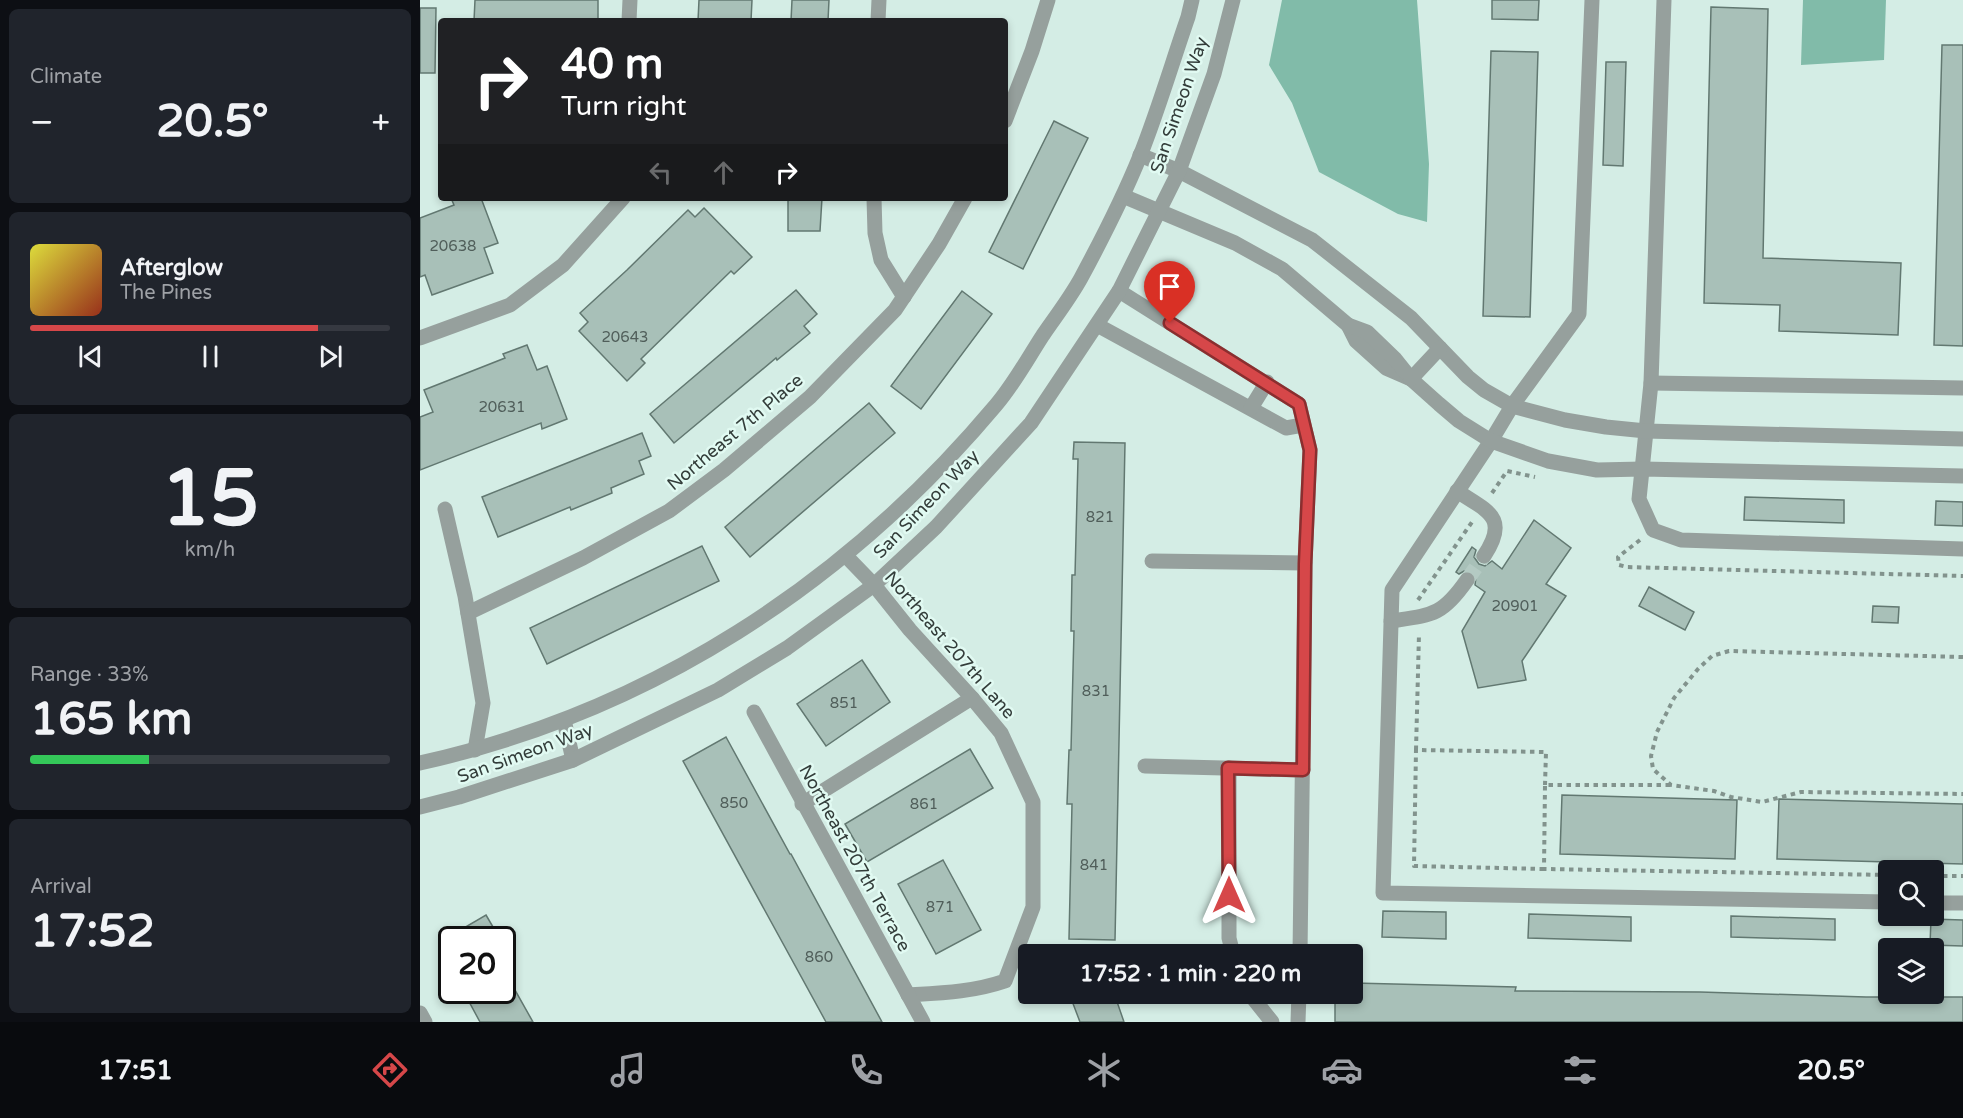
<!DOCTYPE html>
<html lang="en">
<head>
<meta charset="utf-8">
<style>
	:root { --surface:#171b24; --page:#20242c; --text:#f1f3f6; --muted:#9ea1a6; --line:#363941; --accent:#d64749 }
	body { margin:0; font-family:"Varela Round",sans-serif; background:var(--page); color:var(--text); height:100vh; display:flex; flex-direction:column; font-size:22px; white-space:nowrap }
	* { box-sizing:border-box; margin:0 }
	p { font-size:20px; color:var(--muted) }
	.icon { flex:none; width:33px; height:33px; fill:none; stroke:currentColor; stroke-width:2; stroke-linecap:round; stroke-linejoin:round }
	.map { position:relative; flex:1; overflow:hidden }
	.details { display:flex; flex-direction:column; gap:9px; padding:9px; background:#0d0f14; width:420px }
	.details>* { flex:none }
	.banner { position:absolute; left:18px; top:18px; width:570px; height:183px; border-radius:6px; box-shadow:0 3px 9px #0003; background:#202124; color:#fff; overflow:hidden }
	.fabs { position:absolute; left:1458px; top:860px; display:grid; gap:12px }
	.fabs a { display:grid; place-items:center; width:66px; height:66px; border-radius:6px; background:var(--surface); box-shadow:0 3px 9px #0003; font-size:30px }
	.speed { position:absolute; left:18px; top:926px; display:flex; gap:12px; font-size:30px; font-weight:700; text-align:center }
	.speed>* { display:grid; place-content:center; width:78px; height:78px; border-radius:50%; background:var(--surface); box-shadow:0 3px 9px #0003; line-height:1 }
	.speed .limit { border:3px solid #111; border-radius:9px; background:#fff; color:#111 }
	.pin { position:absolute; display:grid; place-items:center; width:51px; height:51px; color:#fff; margin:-62px -26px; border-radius:50% 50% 50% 0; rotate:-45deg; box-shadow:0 0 6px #0007 }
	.pin .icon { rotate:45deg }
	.me { position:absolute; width:66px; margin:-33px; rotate:0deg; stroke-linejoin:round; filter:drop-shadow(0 0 4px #0008) }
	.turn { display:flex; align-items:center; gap:21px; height:126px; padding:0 24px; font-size:27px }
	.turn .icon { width:78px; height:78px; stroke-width:2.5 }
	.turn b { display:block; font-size:42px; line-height:51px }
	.lanes { display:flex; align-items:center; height:57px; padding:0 24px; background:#0003; justify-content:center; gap:30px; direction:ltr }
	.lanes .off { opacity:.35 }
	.big { font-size:45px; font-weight:700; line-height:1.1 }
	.details .widget { flex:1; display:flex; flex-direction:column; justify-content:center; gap:9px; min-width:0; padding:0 21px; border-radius:9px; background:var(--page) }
	.details .dial { align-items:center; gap:0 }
	.dial b { font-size:78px; line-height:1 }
	.song { display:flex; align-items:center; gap:18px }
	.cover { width:72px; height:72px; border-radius:9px; background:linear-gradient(135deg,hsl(60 70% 55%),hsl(10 70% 35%)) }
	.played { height:6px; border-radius:3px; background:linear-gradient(90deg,var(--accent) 80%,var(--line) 80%) }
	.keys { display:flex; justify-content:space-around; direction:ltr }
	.heat { display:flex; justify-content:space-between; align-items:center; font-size:33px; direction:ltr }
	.charge { height:9px; border-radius:4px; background:linear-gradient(90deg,#34c759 33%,var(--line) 0) }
	.trip { position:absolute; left:598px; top:944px; width:345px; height:60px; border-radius:6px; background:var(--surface); box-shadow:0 3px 9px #0003; font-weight:700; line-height:60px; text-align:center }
	.tab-bar { display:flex; height:96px; justify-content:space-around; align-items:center; background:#090b0e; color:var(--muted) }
	.tab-bar .icon { width:42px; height:42px }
	.tab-bar .selected { color:var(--accent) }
	.tab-bar b { font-size:27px; color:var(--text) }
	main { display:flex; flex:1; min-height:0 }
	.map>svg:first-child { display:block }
	.water { fill:#81bba9 }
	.building { fill:#a8c0b8; stroke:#627871; stroke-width:1.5 }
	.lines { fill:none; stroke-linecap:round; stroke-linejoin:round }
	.minor-tunnel { stroke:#b4cac3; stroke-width:15; stroke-dasharray:15 8; stroke-linecap:butt }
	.path { stroke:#82938d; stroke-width:4; stroke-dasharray:4.5 4.5; stroke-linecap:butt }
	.minor { stroke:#96a09d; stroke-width:15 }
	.route-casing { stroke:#8b2e2f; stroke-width:15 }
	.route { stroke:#d64749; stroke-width:10 }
	.labels { text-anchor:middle; stroke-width:5; stroke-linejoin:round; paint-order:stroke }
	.number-label { font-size:15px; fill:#505e5a }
	.street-label { font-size:18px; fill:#333d3a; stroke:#e1faf2 }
</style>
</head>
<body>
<main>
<section class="details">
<div class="widget"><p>Climate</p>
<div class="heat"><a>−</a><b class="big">20.5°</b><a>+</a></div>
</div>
<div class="widget">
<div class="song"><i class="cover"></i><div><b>Afterglow</b><p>The Pines</p></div></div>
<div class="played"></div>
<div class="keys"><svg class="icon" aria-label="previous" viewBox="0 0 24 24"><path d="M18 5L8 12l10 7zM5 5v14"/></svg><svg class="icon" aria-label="pause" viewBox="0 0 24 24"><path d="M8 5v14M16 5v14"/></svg><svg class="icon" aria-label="next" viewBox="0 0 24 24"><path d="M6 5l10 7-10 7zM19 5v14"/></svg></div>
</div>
<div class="widget dial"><b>15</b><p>km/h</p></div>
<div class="widget"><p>Range · 33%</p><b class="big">165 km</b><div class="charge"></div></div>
<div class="widget"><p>Arrival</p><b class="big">17:52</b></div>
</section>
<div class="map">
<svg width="1543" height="1022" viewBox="0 0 1543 1022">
	<rect width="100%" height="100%" fill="#d4ede5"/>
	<g class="water">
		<path d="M 862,0 L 997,0 L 1009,164 L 1007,222 L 978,214 L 899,172 L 872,103 L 849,65 Z"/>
		<path d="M 1383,0 L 1466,0 L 1464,60 L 1381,65 Z"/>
	</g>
	<g class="building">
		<path d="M 55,0 L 178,0 L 178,21 L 54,21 Z"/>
		<path d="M 279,0 L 332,0 L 331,21 L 278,21 Z"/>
		<path d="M 372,0 L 409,0 L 408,21 L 371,21 Z"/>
		<path d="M 1072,0 L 1119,0 L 1118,20 L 1072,19 Z"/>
		<path d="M 1291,7 L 1348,9 L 1343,258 L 1481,263 L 1478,335 L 1359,331 L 1360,305 L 1284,303 Z"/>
		<path d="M 0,8 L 16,8 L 15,73 L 0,73 Z"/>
		<path d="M 1522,45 L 1543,45 L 1543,346 L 1514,345 Z"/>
		<path d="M 1071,51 L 1118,52 L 1110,317 L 1063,316 Z"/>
		<path d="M 1186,62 L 1206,62 L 1203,166 L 1183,165 Z"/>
		<path d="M 634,121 L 668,138 L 603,269 L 569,252 Z"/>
		<path d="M 31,198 L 61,198 L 78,243 L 64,248 L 73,273 L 12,295 L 5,275 L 0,277 L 0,218 L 34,205 Z"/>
		<path d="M 368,198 L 402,198 L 400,231 L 368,231 Z"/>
		<path d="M 284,208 L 332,257 L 314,274 L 311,271 L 221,359 L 225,363 L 207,381 L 159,331 L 168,322 L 160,313 L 207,270 L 268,210 L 275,217 Z"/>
		<path d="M 376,290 L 397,314 L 384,326 L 390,333 L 357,360 L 356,358 L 254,443 L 230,414 Z"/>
		<path d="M 542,291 L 572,314 L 501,409 L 471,386 Z"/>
		<path d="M 107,345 L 117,370 L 127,366 L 147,419 L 122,429 L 121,423 L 0,470 L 0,417 L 13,412 L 4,390 L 85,358 L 83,354 Z"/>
		<path d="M 449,403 L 475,433 L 330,557 L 305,527 Z"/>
		<path d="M 222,433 L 231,456 L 219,461 L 224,474 L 191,488 L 192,493 L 151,510 L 150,507 L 78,537 L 62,497 Z"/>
		<path d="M 654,442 L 705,443 L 695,940 L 649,939 L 652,804 L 647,804 L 649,750 L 651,750 L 654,631 L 651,631 L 652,575 L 655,575 L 658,459 L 653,459 Z"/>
		<path d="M 1325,497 L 1424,500 L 1424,523 L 1324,520 Z"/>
		<path d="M 1516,501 L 1543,502 L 1543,526 L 1515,525 Z"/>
		<path d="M 1114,520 L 1151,548 L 1126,584 L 1146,596 L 1102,661 L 1106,680 L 1058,688 L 1042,631 L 1065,592 L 1055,585 L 1056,577 L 1052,572 L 1044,571 L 1039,574 L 1036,572 L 1052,547 L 1056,550 L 1054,557 L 1059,564 L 1065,566 L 1072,561 L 1082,569 Z"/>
		<path d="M 282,546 L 299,581 L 127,664 L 110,628 Z"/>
		<path d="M 1229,587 L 1274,612 L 1265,630 L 1219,606 Z"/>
		<path d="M 1453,606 L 1479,607 L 1478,623 L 1452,622 Z"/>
		<path d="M 442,660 L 470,702 L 406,746 L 377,704 Z"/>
		<path d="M 306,737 L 370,854 L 371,854 L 462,1022 L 406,1022 L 263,761 Z"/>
		<path d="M 550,749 L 573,788 L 447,862 L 425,824 Z"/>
		<path d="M 1142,795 L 1317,800 L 1315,859 L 1140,854 Z"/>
		<path d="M 1359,799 L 1543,804 L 1543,864 L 1357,859 Z"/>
		<path d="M 523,860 L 561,930 L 516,954 L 478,884 Z"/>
		<path d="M 963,911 L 1026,912 L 1026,939 L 962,937 Z"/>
		<path d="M 1109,914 L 1211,917 L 1211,941 L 1108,938 Z"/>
		<path d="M 66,915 L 80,939 L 25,939 Z"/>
		<path d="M 1311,916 L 1415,919 L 1415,940 L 1311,937 Z"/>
		<path d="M 1511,919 L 1543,920 L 1543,946 L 1510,945 Z"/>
		<path d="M 82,967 L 113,1022 L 60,1022 L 46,996 L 57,990 L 82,990 Z"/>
		<path d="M 933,983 L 1096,987 L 1095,991 L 1280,992 L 1446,997 L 1543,997 L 1543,1022 L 915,1022 L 915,993 L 933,993 Z"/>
		<path d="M 649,993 L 694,993 L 704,1022 L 660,1022 Z"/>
	</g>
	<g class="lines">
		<path class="minor-tunnel" d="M 1047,580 L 1064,556"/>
		<g class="path">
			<path d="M 1072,493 L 1087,471 L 1115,477"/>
			<path d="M 1220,540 L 1198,557 L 1199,565 L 1207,567 L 1543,576"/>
			<path d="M 998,600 L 1052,522"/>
			<path d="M 1543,657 L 1309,651 L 1292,656 L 1278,669 L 1254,698 L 1237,732 L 1231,756 L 1233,769 L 1251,785 L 1294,791 L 1311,797 L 1342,802 L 1381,792 L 1543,794"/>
			<path d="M 996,750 L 999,634"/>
			<path d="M 1250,785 L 1125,785 L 1124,869 L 1468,875"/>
			<path d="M 1124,869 L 994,866 L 996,750 L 1126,752 L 1125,785"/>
			<path d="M 1514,876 L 1543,876"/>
		</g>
		<g class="minor">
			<path d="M 1172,0 L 1159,314 L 1092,406 L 1071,441 L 972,590 L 963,893 L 1468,902"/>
			<path d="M 1244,0 L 1231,383 L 1219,499 L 1233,530 L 1261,540 L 1543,549"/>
			<path d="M 209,21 L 210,0"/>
			<path d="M 458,21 L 459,0"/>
			<path d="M 585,121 L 612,51 L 628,0"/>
			<path d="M 720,155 L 759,171 L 892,240 L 991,318 L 1048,377 L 1064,390 L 1092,406 L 1145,420 L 1186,427 L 1226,431 L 1543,439"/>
			<path d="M 703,196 L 815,243 L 862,269 L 928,325 L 936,341 L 966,368 L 989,378"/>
			<path d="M 454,198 L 455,233 L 461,260 L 484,297"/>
			<path d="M 699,291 L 879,404 L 890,450 L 885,563 L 880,954"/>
			<path d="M 677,325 L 866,428 L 883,425"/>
			<path d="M 928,325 L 947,332 L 975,359 L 991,379 L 1019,404 L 1039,421 L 1071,441 L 1128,461 L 1177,470 L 1223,469 L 1543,476"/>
			<path d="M 0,338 L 90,305 L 143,265 L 203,198"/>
			<path d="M 991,379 L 1020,348"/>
			<path d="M 1231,383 L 1543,388"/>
			<path d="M 831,408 L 847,382"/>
			<path d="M 1037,491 C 1067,511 1090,517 1064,556"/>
			<path d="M 25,509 L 45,596 L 63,703 L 55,750"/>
			<path d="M 426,556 L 454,585 L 490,630 L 552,698 L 581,733 L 613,802 L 613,907 L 585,981 C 553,992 522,993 488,995"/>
			<path d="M 732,561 L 885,563"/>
			<path d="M 48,613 L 163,558 L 249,511 L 304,470 L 390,397 L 475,310 L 519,244 L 545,198"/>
			<path d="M 971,621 C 1012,615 1022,616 1047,580"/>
			<path d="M 334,712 L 503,1022"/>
			<path d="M 144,720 L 153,760"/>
			<path d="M 0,763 C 229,712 425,585 576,405 C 594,384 608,358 623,335 C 636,316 650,298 661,278 C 682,239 703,198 720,156 C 738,111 752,63 768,17 L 772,0"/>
			<path d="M 725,766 L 883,770"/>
			<path d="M 809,768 L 809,938 L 813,954"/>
			<path d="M 382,804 L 552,698"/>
			<path d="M 0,807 L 39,797 L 153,760 L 298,690 L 367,648 L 454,585 L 516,527 L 611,423 L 699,291 L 759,171 L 794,74 L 813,0"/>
			<path d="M 1514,903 L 1543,903"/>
			<path d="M 829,993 L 852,1022"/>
			<path d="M 0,1013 L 5,1022"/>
			<path d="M 878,1022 L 879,993"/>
		</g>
	</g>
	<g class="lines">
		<defs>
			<path id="route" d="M 750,323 L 879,404 L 890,450 L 885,564 L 883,770 L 808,768 L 809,895"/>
		</defs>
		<use href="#route" class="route-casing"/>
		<use href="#route" class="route"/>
	</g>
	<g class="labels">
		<g class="number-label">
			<text x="33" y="251">20638</text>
			<text x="205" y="342">20643</text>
			<text x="82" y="412">20631</text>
			<text x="680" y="522">821</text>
			<text x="1095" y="611">20901</text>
			<text x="676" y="696">831</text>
			<text x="424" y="708">851</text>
			<text x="314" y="808">850</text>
			<text x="504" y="809">861</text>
			<text x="674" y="870">841</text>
			<text x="520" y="912">871</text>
			<text x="399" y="962">860</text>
		</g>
		<g class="street-label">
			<text transform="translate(759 105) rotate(-71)" y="6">San Simeon Way</text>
			<text transform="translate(315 432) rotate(-40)" y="6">Northeast 7th Place</text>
			<text transform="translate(506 504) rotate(-46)" y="6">San Simeon Way</text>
			<text transform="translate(530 645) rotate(49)" y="6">Northeast 207th Lane</text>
			<text transform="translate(105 753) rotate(-20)" y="6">San Simeon Way</text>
			<text transform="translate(435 858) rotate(61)" y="6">Northeast 207th Terrace</text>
		</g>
	</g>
</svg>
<div class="fabs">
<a><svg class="icon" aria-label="search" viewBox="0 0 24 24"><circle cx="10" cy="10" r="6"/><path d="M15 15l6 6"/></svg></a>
<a><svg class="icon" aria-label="layers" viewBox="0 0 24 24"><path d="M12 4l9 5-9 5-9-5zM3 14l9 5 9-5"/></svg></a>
</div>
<div class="speed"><div class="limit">20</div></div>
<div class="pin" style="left:750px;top:323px;background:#d93025"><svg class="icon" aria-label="arrive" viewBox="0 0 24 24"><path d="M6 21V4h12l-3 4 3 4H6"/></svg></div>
<svg class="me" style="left:809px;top:895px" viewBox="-20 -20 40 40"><path d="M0-17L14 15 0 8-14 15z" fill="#d64749" stroke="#fff" stroke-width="4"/></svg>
<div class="trip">17:52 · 1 min · 220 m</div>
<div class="banner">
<div class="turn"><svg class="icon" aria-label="right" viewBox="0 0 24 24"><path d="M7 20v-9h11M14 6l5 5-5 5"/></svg><div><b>40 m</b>Turn right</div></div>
<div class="lanes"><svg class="icon off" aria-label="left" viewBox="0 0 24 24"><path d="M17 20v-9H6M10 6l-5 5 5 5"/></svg><svg class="icon off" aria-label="ahead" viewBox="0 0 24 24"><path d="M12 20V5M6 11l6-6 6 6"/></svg><svg class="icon" aria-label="right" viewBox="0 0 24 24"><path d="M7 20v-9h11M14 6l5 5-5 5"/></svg></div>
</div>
</div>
</main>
<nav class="tab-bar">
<b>17:51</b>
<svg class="icon selected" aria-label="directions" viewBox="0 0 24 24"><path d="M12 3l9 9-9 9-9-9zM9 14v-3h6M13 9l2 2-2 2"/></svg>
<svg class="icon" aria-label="music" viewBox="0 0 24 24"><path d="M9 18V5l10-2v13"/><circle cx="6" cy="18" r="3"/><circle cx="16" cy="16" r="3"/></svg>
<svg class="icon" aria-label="phone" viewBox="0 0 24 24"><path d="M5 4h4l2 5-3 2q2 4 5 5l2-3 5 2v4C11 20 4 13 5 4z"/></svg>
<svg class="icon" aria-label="climate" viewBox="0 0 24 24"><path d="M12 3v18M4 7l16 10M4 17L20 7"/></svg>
<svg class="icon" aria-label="car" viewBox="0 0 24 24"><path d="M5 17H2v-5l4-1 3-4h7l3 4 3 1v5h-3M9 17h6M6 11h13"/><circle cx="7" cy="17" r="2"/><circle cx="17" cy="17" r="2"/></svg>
<svg class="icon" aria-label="filters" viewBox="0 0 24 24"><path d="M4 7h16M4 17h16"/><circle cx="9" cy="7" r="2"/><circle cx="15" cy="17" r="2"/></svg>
<b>20.5°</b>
</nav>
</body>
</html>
